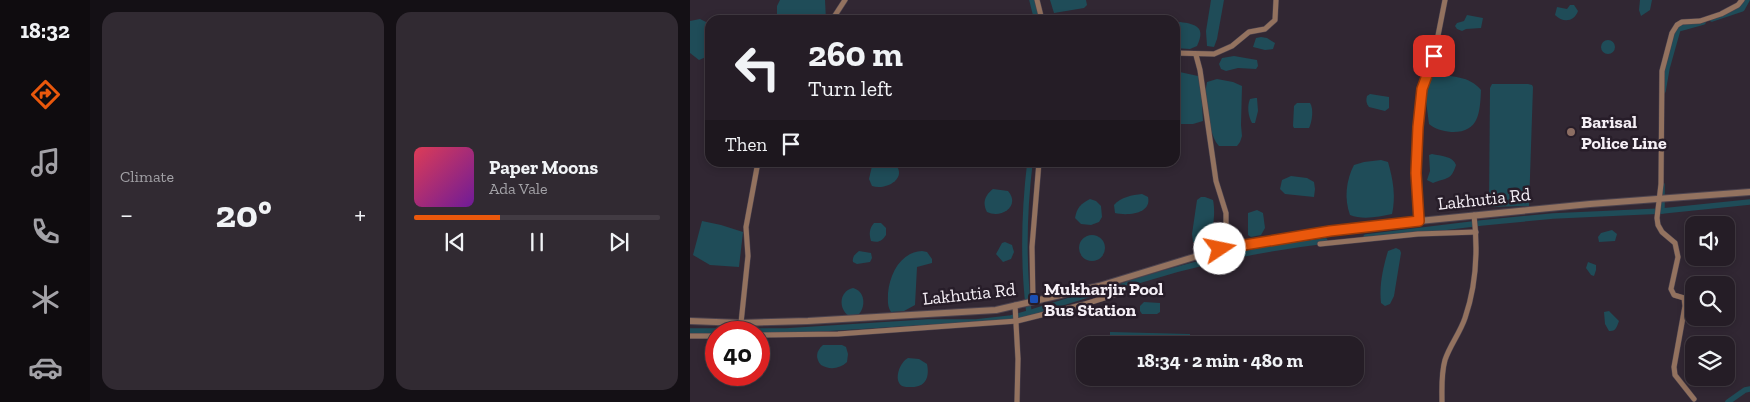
<!DOCTYPE html>
<html lang="en">
<head>
<meta charset="utf-8">
<style>
	:root { --surface:#251d26; --page:#312a32; --text:#f1f3f6; --muted:#a3a2a7; --line:#423b43; --accent:#ea580c }
	body { margin:0; font-family:"Zilla Slab",serif; background:var(--page); color:var(--text); height:100vh; display:flex; flex-direction:column; font-size:19px; white-space:nowrap }
	* { box-sizing:border-box; margin:0 }
	p { font-size:16px; color:var(--muted) }
	.icon { flex:none; width:28px; height:28px; fill:none; stroke:currentColor; stroke-width:2; stroke-linecap:round; stroke-linejoin:round }
	.map { position:relative; flex:1; overflow:hidden }
	.panel { display:flex; flex-direction:column; gap:12px; padding:12px; background:#141015; width:600px }
	.panel>* { flex:none }
	.hud { position:absolute; left:15px; top:15px; width:475px; height:152px; border-radius:15px; box-shadow:0 2px 8px #0003,0 0 0 1px var(--line); background:#251d26; color:var(--text); overflow:hidden }
	.tools { position:absolute; left:995px; top:216px; display:grid; gap:10px }
	.tools a { display:grid; place-items:center; width:50px; height:50px; border-radius:10px; background:var(--surface); box-shadow:0 2px 8px #0003,0 0 0 1px var(--line); font-size:25px }
	.speed { position:absolute; left:15px; top:321px; display:flex; gap:10px; font-size:25px; font-weight:700; text-align:center }
	.speed>* { display:grid; place-content:center; width:65px; height:65px; border-radius:50%; background:var(--surface); box-shadow:0 2px 8px #0003,0 0 0 1px var(--line); line-height:1 }
	.speed .limit { border:8px solid #d22; background:#fff; color:#111 }
	.pin { position:absolute; display:grid; place-items:center; width:42px; height:42px; color:#fff; margin:-21px; border-radius:10px; box-shadow:0 2px 8px #0006 }
	.me { position:absolute; width:55px; margin:-28px; rotate:79deg; stroke-linejoin:round; filter:drop-shadow(0 0 4px #0008) }
	.turn { display:flex; align-items:center; gap:18px; height:105px; padding:0 20px; font-size:22px }
	.turn .icon { width:65px; height:65px; stroke-width:2.5 }
	.turn b { display:block; font-size:35px; line-height:42px }
	.then { display:flex; align-items:center; height:48px; padding:0 20px; background:#0003; gap:10px; font-size:19px }
	.big { font-size:38px; font-weight:700; line-height:1.1 }
	.panel .widget { flex:1; display:flex; flex-direction:column; justify-content:center; gap:8px; min-width:0; padding:0 18px; border-radius:15px; background:var(--page) }
	.song { display:flex; align-items:center; gap:15px }
	.cover { width:60px; height:60px; border-radius:8px; background:linear-gradient(135deg,hsl(350 70% 55%),hsl(280 70% 35%)) }
	.played { height:5px; border-radius:2px; background:linear-gradient(90deg,var(--accent) 35%,var(--line) 35%) }
	.keys { display:flex; justify-content:space-around; direction:ltr }
	.heat { display:flex; justify-content:space-between; align-items:center; font-size:28px; direction:ltr }
	.panel .tiles { flex:1; display:grid; gap:12px; grid-template-columns:repeat(2,1fr) }
	.trip { position:absolute; left:386px; top:336px; width:288px; height:50px; border-radius:15px; background:var(--surface); box-shadow:0 2px 8px #0003,0 0 0 1px var(--line); font-weight:700; line-height:50px; text-align:center }
	main { display:flex; flex:1; min-height:0 }
	.dock { display:flex; flex-direction:column; width:90px; justify-content:space-around; align-items:center; background:#0f0c0f; color:var(--muted) }
	.dock .icon { width:35px; height:35px }
	.dock .selected { color:var(--accent) }
	.dock b { font-size:22px; color:var(--text) }
	.map>svg:first-child { display:block }
	.water { fill:#1f4c58 }
	.lines { fill:none; stroke-linecap:round; stroke-linejoin:round }
	.canal { stroke:#1f4c58; stroke-width:5.5 }
	.minor-casing { stroke:#4c434e; stroke-width:6 }
	.tertiary-casing { stroke:#4c434e; stroke-width:8 }
	.minor { stroke:#93725f; stroke-width:5 }
	.tertiary { stroke:#93725f; stroke-width:6 }
	.route-casing { stroke:#983908; stroke-width:12 }
	.route { stroke:#ea580c; stroke-width:9 }
	.education-dot { fill:#8d6e63; stroke:#271d29; stroke-width:2 }
	.transit-dot { fill:#1a4fb4; stroke:#271d29; stroke-width:2 }
	.labels { text-anchor:middle; stroke-width:5; stroke-linejoin:round; paint-order:stroke }
	.poi-label { font-size:18px; font-weight:bold; fill:#f5eff6; stroke:#271d29; text-anchor:start }
	.street-label { font-size:18px; fill:#f5eff6; stroke:#271d29 }
</style>
</head>
<body>
<main>
<nav class="dock">
<b>18:32</b>
<svg class="icon selected" aria-label="directions" viewBox="0 0 24 24"><path d="M12 3l9 9-9 9-9-9zM9 14v-3h6M13 9l2 2-2 2"/></svg>
<svg class="icon" aria-label="music" viewBox="0 0 24 24"><path d="M9 18V5l10-2v13"/><circle cx="6" cy="18" r="3"/><circle cx="16" cy="16" r="3"/></svg>
<svg class="icon" aria-label="phone" viewBox="0 0 24 24"><path d="M5 4h4l2 5-3 2q2 4 5 5l2-3 5 2v4C11 20 4 13 5 4z"/></svg>
<svg class="icon" aria-label="climate" viewBox="0 0 24 24"><path d="M12 3v18M4 7l16 10M4 17L20 7"/></svg>
<svg class="icon" aria-label="car" viewBox="0 0 24 24"><path d="M5 17H2v-5l4-1 3-4h7l3 4 3 1v5h-3M9 17h6M6 11h13"/><circle cx="7" cy="17" r="2"/><circle cx="17" cy="17" r="2"/></svg>
</nav>
<section class="panel">
<div class="tiles">
<div class="widget"><p>Climate</p>
<div class="heat"><a>−</a><b class="big">20°</b><a>+</a></div>
</div>
<div class="widget">
<div class="song"><i class="cover"></i><div><b>Paper Moons</b><p>Ada Vale</p></div></div>
<div class="played"></div>
<div class="keys"><svg class="icon" aria-label="previous" viewBox="0 0 24 24"><path d="M18 5L8 12l10 7zM5 5v14"/></svg><svg class="icon" aria-label="pause" viewBox="0 0 24 24"><path d="M8 5v14M16 5v14"/></svg><svg class="icon" aria-label="next" viewBox="0 0 24 24"><path d="M6 5l10 7-10 7zM19 5v14"/></svg></div>
</div>
</div>
</section>
<div class="map">
<svg width="1060" height="402" viewBox="0 0 1060 402">
	<rect width="100%" height="100%" fill="#312733"/>
	<g class="water">
		<path d="M 90,0 L 135,0 L 136,20 L 87,20 L 87,6 Z"/>
		<path d="M 360,0 L 396,0 L 397,5 L 394,8 L 364,13 Z"/>
		<path d="M 521,0 L 534,0 L 527,39 L 524,47 L 517,46 L 516,31 Z"/>
		<path d="M 950,0 L 962,0 L 960,10 L 951,16 L 949,10 Z"/>
		<path d="M 880,5 L 884,5 L 888,11 C 884,22 873,23 865,15 L 867,7 L 877,9 Z"/>
		<path d="M 777,15 L 793,18 L 791,28 L 776,29 L 772,31 L 767,29 L 765,26 L 767,23 L 774,21 Z"/>
		<path d="M 10,19 L 20,24 L 20,53 L 16,57 L 9,60 L 0,53 L 0,21 Z"/>
		<path d="M 490,22 C 506,24 516,27 507,46 L 500,49 L 485,48 L 485,23 Z"/>
		<path d="M 571,37 L 577,38 L 585,43 L 583,49 L 575,50 L 563,47 L 566,38 Z"/>
		<circle cx="918" cy="47" r="7"/>
		<path d="M 544,56 L 567,60 L 568,66 L 566,69 L 548,68 L 536,71 L 531,69 L 529,64 L 532,58 Z"/>
		<path d="M 485,71 L 508,76 L 511,88 L 513,121 L 503,124 L 485,124 Z"/>
		<path d="M 744,75 C 761,76 780,76 791,90 C 790,113 789,133 761,132 C 752,131 745,129 739,124 L 736,101 L 737,86 Z"/>
		<path d="M 527,79 L 543,82 L 552,86 L 551,125 L 552,136 L 550,142 L 547,146 L 529,146 C 519,136 516,102 516,88 L 517,82 Z"/>
		<path d="M 802,84 L 838,84 L 842,85 L 843,87 L 839,206 L 799,207 L 800,88 Z"/>
		<path d="M 680,94 L 699,97 L 699,108 L 695,111 L 679,107 C 676,103 676,100 677,96 Z"/>
		<path d="M 565,98 L 567,98 L 568,111 L 565,123 L 562,123 C 558,116 557,106 560,99 Z"/>
		<path d="M 607,103 L 620,103 C 624,109 622,122 619,128 L 604,128 L 603,126 L 604,106 Z"/>
		<path d="M 742,154 C 751,156 763,156 766,165 C 761,181 757,177 743,183 L 737,180 L 740,171 L 739,155 Z"/>
		<path d="M 691,160 L 698,162 C 703,179 706,197 702,214 C 689,217 672,220 660,215 C 654,199 656,180 664,165 L 674,162 Z"/>
		<path d="M 185,163 L 204,163 C 219,177 197,191 182,186 L 179,179 L 182,166 Z"/>
		<path d="M 601,176 L 617,178 L 624,182 L 625,189 L 624,197 L 595,194 L 590,189 L 592,180 Z"/>
		<path d="M 303,189 L 318,191 C 331,206 311,219 297,212 C 292,203 295,195 303,189 Z"/>
		<path d="M 452,194 L 458,197 C 462,214 437,216 425,213 L 424,205 C 431,197 442,195 452,194 Z"/>
		<path d="M 511,197 L 515,197 L 523,200 C 526,213 524,251 503,242 L 502,234 L 507,200 Z"/>
		<path d="M 400,199 L 406,201 L 411,206 L 412,217 L 409,222 L 401,225 L 391,224 L 385,218 C 387,207 391,204 400,199 Z"/>
		<path d="M 567,210 L 573,213 L 575,228 L 571,235 L 561,237 L 558,235 L 558,213 Z"/>
		<path d="M 12,221 L 31,225 L 53,232 L 49,267 L 20,265 L 3,255 Z"/>
		<path d="M 184,223 L 191,223 L 196,228 L 196,235 C 192,241 189,243 181,241 C 179,234 179,229 184,223 Z"/>
		<path d="M 922,230 L 927,234 L 925,241 L 909,242 L 908,237 L 911,233 Z"/>
		<circle cx="402" cy="248" r="13"/>
		<path d="M 315,242 L 322,245 L 324,252 L 321,259 L 313,262 L 306,254 L 312,243 Z"/>
		<path d="M 706,248 L 710,250 L 711,253 L 704,296 L 700,304 L 695,306 L 691,303 C 689,285 693,268 698,251 Z"/>
		<path d="M 169,251 L 181,253 L 182,258 L 180,262 L 167,264 L 163,262 C 162,257 165,254 169,251 Z"/>
		<path d="M 232,251 L 237,252 L 242,259 L 242,263 L 227,267 L 225,305 L 214,311 L 201,312 C 197,306 198,300 198,293 C 200,273 211,252 232,251 Z"/>
		<path d="M 898,262 L 906,265 L 906,270 L 904,276 L 901,275 L 896,268 Z"/>
		<path d="M 163,288 C 175,291 176,306 169,314 L 159,316 C 148,309 149,291 163,288 Z"/>
		<path d="M 454,302 L 470,303 L 470,312 L 467,314 L 452,314 L 450,311 L 450,306 Z"/>
		<path d="M 919,311 L 929,321 C 927,326 926,332 919,331 L 915,324 L 914,312 Z"/>
		<path d="M 420,332 L 500,334 L 500,345 L 420,345 Z"/>
		<path d="M 133,345 L 152,345 L 156,347 L 158,354 L 157,362 C 150,369 139,370 131,365 C 125,358 126,351 133,345 Z"/>
		<path d="M 218,358 L 229,359 L 237,364 C 240,378 235,388 220,387 C 218,387 214,387 212,386 C 203,380 210,362 218,358 Z"/>
		<path d="M 426,378 L 499,378 L 499,382 L 426,380 Z"/>
	</g>
	<g class="lines">
		<g class="canal">
			<path d="M 342,0 L 347,20"/>
			<path d="M 1022,19 L 1052,9 L 1057,0"/>
			<path d="M 973,91 L 977,68 L 988,29 L 1013,22"/>
			<path d="M 972,211 L 972,185"/>
			<path d="M 676,237 L 791,223 L 863,216 L 972,211 L 1060,202"/>
			<path d="M 412,293 C 484,267 559,250 635,241"/>
			<path d="M 339,313 C 333,264 334,212 340,162"/>
			<path d="M 0,331 L 96,331 L 238,322 L 286,322 L 321,318 L 339,313 L 410,291"/>
			<path d="M 1038,402 L 1055,390 L 1060,389"/>
		</g>
		<defs>
			<g id="minor">
				<path d="M 347,0 L 352,20"/>
				<path d="M 142,20 L 155,0"/>
				<path d="M 485,53 L 524,54 L 542,46 L 559,32 L 575,29 L 585,20 L 586,0"/>
				<path d="M 506,55 L 510,70 L 526,181 L 536,213 L 536,223 L 530,249"/>
				<path d="M 729,221 L 726,173 L 728,127 L 732,89 L 744,56 L 755,0"/>
				<path d="M 630,244 L 728,234 L 786,232"/>
				<path d="M 343,301 L 342,247 L 349,162"/>
				<path d="M 325,305 L 328,359 L 327,402"/>
				<path d="M 51,323 L 58,256 L 56,227 L 68,162"/>
				<path d="M 69,335 L 148,334 L 327,321 L 395,304 L 427,294"/>
				<path d="M 0,336 L 26,336"/>
				<path d="M 1004,399 L 985,375 L 984,367 L 995,306 L 994,298 L 984,295 L 981,289 L 988,257 L 985,243 L 972,232 L 968,225 L 967,218 L 971,184 L 972,71 L 982,33 L 987,25 L 992,22 L 1010,21 L 1031,14 L 1048,5 L 1052,0"/>
				<path d="M 752,402 C 752,388 751,374 755,360 C 760,345 770,333 775,318 C 786,286 788,249 784,215"/>
			</g>
			<path id="tertiary" d="M 0,321 L 51,323 L 118,321 L 306,310 L 409,286 L 537,247 L 640,231 L 729,221 L 900,204 L 1060,192"/>
		</defs>
		<use href="#minor" class="minor-casing"/>
		<use href="#tertiary" class="tertiary-casing"/>
		<use href="#minor" class="minor"/>
		<use href="#tertiary" class="tertiary"/>
	</g>
	<g class="lines">
		<defs>
			<path id="route" d="M 530,249 L 640,231 L 729,221 L 726,173 L 728,127 L 732,89 L 744,56"/>
		</defs>
		<use href="#route" class="route-casing"/>
		<use href="#route" class="route"/>
	</g>
	<circle class="education-dot" cx="881" cy="132" r="5"/>
	<rect class="transit-dot" x="339" y="294" width="10" height="10" rx="2.5"/>
	<g class="labels">
		<g class="poi-label">
			<text x="891" y="128">Barisal<tspan x="891" dy="21">Police Line</tspan></text>
			<text x="354" y="295">Mukharjir Pool<tspan x="354" dy="21">Bus Station</tspan></text>
		</g>
		<g class="street-label">
			<text transform="translate(794 199) rotate(-6)" y="6">Lakhutia Rd</text>
			<text transform="translate(279 294) rotate(-6)" y="6">Lakhutia Rd</text>
		</g>
	</g>
</svg>
<div class="tools">
<a><svg class="icon" aria-label="sound" viewBox="0 0 24 24"><path d="M4 9h4l5-4v14l-5-4H4zM17 9q2 3 0 6"/></svg></a>
<a><svg class="icon" aria-label="search" viewBox="0 0 24 24"><circle cx="10" cy="10" r="6"/><path d="M15 15l6 6"/></svg></a>
<a><svg class="icon" aria-label="layers" viewBox="0 0 24 24"><path d="M12 4l9 5-9 5-9-5zM3 14l9 5 9-5"/></svg></a>
</div>
<div class="speed"><div class="limit">40</div></div>
<div class="pin" style="left:744px;top:56px;background:#d93025"><svg class="icon" aria-label="arrive" viewBox="0 0 24 24"><path d="M6 21V4h12l-3 4 3 4H6"/></svg></div>
<svg class="me" style="left:530px;top:249px" viewBox="-20 -20 40 40"><circle r="19" fill="#fff"/><path d="M0-13L10 11 0 6-10 11z" fill="#ea580c"/></svg>
<div class="trip">18:34 · 2 min · 480 m</div>
<div class="hud">
<div class="turn"><svg class="icon" aria-label="left" viewBox="0 0 24 24"><path d="M17 20v-9H6M10 6l-5 5 5 5"/></svg><div><b>260 m</b>Turn left</div></div>
<div class="then">Then<svg class="icon" aria-label="arrive" viewBox="0 0 24 24"><path d="M6 21V4h12l-3 4 3 4H6"/></svg></div>
</div>
</div>
</main>
</body>
</html>
